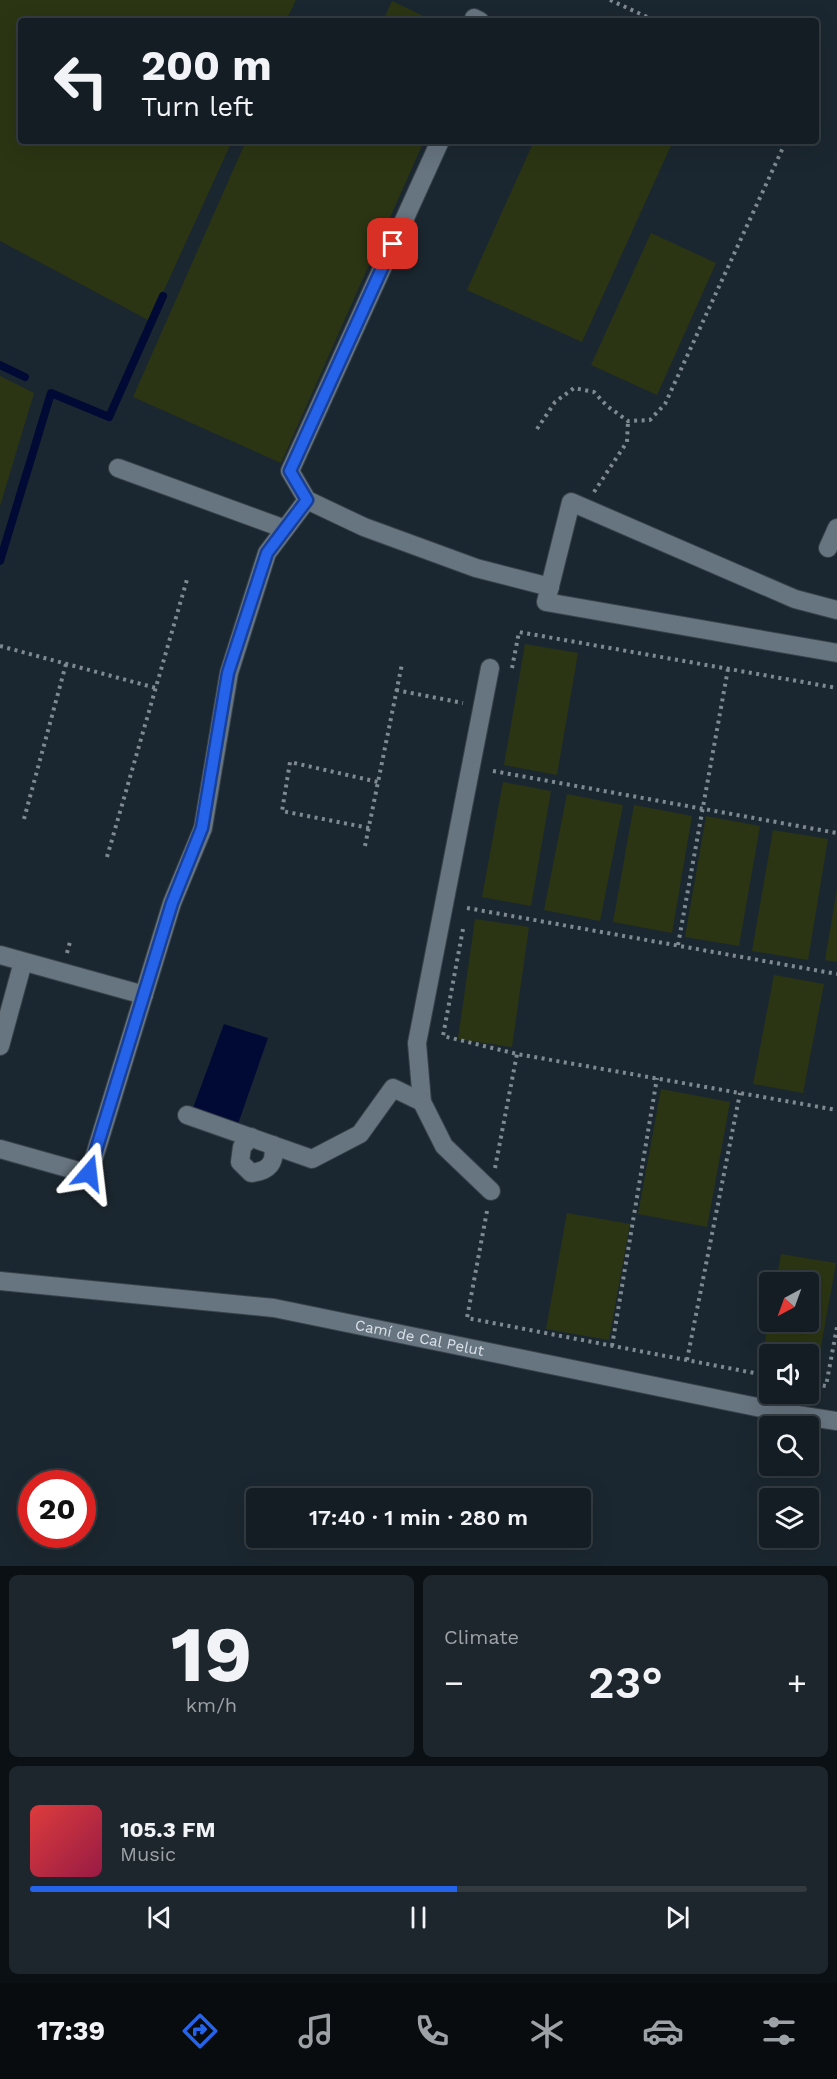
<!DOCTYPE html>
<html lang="en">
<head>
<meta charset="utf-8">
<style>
	:root { --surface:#141d24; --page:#1d262c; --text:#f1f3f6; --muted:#9da2a6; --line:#333b41; --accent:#2563eb }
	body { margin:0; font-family:"Work Sans",sans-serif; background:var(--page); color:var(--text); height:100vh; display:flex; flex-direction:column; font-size:22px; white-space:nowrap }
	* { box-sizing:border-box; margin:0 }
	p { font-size:20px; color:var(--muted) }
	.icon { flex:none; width:33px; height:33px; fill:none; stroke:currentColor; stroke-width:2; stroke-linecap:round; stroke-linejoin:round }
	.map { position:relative; height:1566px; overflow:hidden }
	.panel { display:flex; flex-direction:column; gap:9px; padding:9px; background:#0b1014; flex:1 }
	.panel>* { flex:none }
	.hud { position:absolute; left:18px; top:18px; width:801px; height:126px; border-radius:6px; box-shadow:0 6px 24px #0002,0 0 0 2px var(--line); background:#141d24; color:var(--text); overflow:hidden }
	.needle { width:39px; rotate:221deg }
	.buttons { position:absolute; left:759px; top:1272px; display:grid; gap:12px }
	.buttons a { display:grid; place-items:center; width:60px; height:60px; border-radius:6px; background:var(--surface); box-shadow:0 6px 24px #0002,0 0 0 2px var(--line); font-size:30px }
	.speed { position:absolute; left:18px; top:1470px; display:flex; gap:12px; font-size:30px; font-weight:700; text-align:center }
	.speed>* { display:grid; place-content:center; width:78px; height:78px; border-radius:50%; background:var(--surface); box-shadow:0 6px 24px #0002,0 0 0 2px var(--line); line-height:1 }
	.speed .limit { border:9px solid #d22; background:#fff; color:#111 }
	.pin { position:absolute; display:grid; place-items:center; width:51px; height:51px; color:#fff; margin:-26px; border-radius:12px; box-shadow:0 3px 9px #0006 }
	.me { position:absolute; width:66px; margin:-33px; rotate:17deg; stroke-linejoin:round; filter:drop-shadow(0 0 4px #0008) }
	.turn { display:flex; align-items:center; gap:21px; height:126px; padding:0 24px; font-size:27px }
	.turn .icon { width:78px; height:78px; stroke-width:2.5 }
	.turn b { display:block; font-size:42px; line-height:51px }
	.big { font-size:45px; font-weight:600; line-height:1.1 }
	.panel .tile { flex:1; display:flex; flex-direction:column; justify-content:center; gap:9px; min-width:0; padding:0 21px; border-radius:9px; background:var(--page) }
	.panel .dial { align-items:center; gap:0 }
	.dial b { font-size:78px; line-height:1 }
	.song { display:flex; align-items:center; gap:18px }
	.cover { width:72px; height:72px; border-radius:9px; background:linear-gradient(135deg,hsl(0 70% 55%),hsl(340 70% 35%)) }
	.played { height:6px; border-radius:3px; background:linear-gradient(90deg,var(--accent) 55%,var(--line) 55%) }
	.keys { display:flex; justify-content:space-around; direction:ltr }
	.heat { display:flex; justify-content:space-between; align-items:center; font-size:33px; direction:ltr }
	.panel .tiles { flex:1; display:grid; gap:9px; grid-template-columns:1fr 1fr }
	.tile:last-child { grid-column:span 2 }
	.trip { position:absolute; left:246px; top:1488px; width:345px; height:60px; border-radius:6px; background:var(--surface); box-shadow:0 6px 24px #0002,0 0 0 2px var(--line); font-weight:600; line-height:60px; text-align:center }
	.tabs { display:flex; height:96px; justify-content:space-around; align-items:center; background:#080c0e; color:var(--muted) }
	.tabs .icon { width:42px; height:42px }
	.tabs .current { color:var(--accent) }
	.tabs b { font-size:27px; color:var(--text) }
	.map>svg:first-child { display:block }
	.green { fill:#2b3513 }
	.water { fill:#000a34 }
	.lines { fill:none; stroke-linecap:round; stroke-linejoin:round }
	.stream { stroke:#000a34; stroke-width:8 }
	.minor-casing { stroke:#38424a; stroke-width:20 }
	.path { stroke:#7f8991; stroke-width:4; stroke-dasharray:3 4.5; stroke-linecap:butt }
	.minor { stroke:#677580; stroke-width:18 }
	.route-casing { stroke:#184099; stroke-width:15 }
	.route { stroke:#2563eb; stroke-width:10 }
	.labels { text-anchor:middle; stroke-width:6; stroke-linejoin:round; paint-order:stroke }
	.street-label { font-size:15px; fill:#dbe2e9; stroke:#121e26 }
</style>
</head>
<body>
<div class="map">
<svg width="837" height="1566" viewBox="0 0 837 1566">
	<rect width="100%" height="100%" fill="#1b2730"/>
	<g class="green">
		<path d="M 0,0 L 296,0 L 286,21 L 21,21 L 21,141 L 232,141 L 150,321 L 0,241 Z"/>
		<path d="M 392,1 L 434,21 L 383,21 Z"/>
		<path d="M 246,141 L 424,141 L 281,463 L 133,397 Z"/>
		<path d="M 534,141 L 673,141 L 582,342 L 467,290 Z"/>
		<path d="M 651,233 L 716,263 L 657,395 L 591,365 Z"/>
		<path d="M 0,376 L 34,393 L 0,506 Z"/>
		<path d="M 525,644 L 578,653 L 557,775 L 504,765 Z"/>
		<path d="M 503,782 L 551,791 L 531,906 L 482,897 Z"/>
		<path d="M 567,794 L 623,805 L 600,921 L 544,910 Z"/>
		<path d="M 634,805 L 692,816 L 672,933 L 613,922 Z"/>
		<path d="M 706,816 L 760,826 L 739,946 L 685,937 Z"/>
		<path d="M 773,830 L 828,839 L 808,960 L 752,951 Z"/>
		<path d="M 837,889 L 837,962 L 825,960 Z"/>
		<path d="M 475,919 L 529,927 L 512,1047 L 458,1039 Z"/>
		<path d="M 774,975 L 824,984 L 803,1093 L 753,1084 Z"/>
		<path d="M 661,1089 L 730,1102 L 707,1227 L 638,1214 Z"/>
		<path d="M 567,1213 L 630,1224 L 609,1340 L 546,1329 Z"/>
		<path d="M 781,1254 L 836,1263 L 815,1380 L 809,1379 L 808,1354 L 770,1354 L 769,1372 L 760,1370 L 769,1319 L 770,1322 L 808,1322 L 808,1282 L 776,1282 Z"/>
	</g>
	<path class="water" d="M 224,1024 L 268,1038 L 238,1124 L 193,1108 Z"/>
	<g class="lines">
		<g class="stream">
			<path d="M 0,365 L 25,377"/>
			<path d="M 0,561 L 51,393 L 109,417 L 163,296"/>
		</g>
		<defs>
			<g id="minor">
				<path d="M 474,18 L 480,21"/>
				<path d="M 440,141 L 290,471 L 307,500 L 364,527 L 476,568 L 550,587"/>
				<path d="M 118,468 L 285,529"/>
				<path d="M 828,548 L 837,528"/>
				<path d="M 837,610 L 795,599 L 571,502 L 546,602 L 837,653"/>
				<path d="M 490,668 L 417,1043 L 422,1102 L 444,1146 L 491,1191"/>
				<path d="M 0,955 L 144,995"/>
				<path d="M 0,1046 L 23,962"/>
				<path d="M 187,1115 L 312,1159 L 360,1134 L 393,1088 L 422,1102"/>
				<path d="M 251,1137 L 242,1147 L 240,1162 L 251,1173 C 269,1171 276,1163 273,1145"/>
				<path d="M 0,1149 L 89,1174 L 172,903 L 203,828 L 229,673 L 267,553 L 307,500"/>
				<path id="s1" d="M 0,1281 L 274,1308 L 791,1414 L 837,1421"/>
			</g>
		</defs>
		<use href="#minor" class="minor-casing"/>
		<g class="path">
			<path d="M 610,0 L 656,21"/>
			<path d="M 537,429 L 555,402 L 574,388 L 594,392 L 607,406 L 628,421 L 650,420 L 665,404 L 786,141"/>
			<path d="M 594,492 L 627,442 L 628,421"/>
			<path d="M 0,646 L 156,688"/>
			<path d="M 512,668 L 519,632 L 837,688"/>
			<path d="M 396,690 L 463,703"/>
			<path d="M 493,771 L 837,833"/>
			<path d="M 24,819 L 66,664"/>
			<path d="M 369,828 L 282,811 L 290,762 L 378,782"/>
			<path d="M 365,846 L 402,664"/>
			<path d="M 107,857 L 188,576"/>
			<path d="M 467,908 L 837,974"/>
			<path d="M 463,929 L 443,1036 L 517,1054 L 837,1110"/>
			<path d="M 678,945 L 728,669"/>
			<path d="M 67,953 L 70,942"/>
			<path d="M 495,1168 L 517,1054"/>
			<path d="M 487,1211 L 467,1318 L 770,1376"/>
			<path d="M 612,1346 L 657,1078"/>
			<path d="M 687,1360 L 740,1093"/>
			<path d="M 808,1383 L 826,1386 L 837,1327"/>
		</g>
		<use href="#minor" class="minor"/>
	</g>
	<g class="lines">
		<defs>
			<path id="route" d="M 89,1173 L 172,903 L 202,828 L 228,673 L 267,553 L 307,500 L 290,471 L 393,244"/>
		</defs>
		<use href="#route" class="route-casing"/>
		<use href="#route" class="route"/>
	</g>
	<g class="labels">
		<g class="street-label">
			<text dy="5" stroke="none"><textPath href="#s1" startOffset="424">Camí de Cal Pelut</textPath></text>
		</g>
	</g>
</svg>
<div class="buttons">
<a><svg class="needle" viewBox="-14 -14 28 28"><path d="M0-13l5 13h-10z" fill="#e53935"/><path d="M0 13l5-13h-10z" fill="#9da2a6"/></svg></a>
<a><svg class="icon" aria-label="sound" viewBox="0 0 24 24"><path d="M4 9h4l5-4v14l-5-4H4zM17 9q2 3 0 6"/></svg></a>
<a><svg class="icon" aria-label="search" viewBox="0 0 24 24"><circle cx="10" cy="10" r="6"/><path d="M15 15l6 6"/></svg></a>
<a><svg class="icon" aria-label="layers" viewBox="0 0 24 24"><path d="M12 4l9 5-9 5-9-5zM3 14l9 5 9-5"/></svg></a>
</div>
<div class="speed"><div class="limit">20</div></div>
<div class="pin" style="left:393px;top:244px;background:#d93025"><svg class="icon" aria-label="arrive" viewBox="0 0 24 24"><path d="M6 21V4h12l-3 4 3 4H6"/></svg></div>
<svg class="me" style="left:89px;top:1173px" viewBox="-20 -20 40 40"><path d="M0-17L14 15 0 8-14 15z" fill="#2563eb" stroke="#fff" stroke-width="4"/></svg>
<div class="trip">17:40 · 1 min · 280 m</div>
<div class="hud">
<div class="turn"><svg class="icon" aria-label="left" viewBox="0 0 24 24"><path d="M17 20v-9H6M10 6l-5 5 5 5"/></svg><div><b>200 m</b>Turn left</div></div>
</div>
</div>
<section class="panel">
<div class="tiles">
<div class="tile dial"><b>19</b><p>km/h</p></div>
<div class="tile"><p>Climate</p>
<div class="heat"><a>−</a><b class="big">23°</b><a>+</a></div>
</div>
<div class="tile">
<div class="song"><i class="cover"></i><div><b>105.3 FM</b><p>Music</p></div></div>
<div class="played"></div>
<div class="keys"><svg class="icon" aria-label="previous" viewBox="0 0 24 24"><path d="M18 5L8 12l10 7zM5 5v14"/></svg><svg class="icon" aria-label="pause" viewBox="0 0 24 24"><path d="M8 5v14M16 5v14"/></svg><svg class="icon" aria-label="next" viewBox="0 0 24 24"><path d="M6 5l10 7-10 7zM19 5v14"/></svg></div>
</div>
</div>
</section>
<nav class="tabs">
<b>17:39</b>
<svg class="icon current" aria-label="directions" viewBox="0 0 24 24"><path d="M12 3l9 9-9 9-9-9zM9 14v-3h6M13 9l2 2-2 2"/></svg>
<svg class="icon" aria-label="music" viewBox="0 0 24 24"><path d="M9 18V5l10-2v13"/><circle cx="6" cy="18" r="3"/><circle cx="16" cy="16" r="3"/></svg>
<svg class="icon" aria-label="phone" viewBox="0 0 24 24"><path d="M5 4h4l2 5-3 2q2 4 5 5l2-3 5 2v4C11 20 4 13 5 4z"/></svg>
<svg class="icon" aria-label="climate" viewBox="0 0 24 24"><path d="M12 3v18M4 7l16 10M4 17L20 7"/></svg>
<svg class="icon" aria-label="car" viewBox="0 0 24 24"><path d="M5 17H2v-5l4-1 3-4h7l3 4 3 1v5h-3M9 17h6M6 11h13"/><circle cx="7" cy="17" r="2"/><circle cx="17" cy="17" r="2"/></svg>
<svg class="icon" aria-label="filters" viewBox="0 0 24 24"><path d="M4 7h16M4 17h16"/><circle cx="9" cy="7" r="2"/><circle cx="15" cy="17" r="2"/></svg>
</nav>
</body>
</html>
